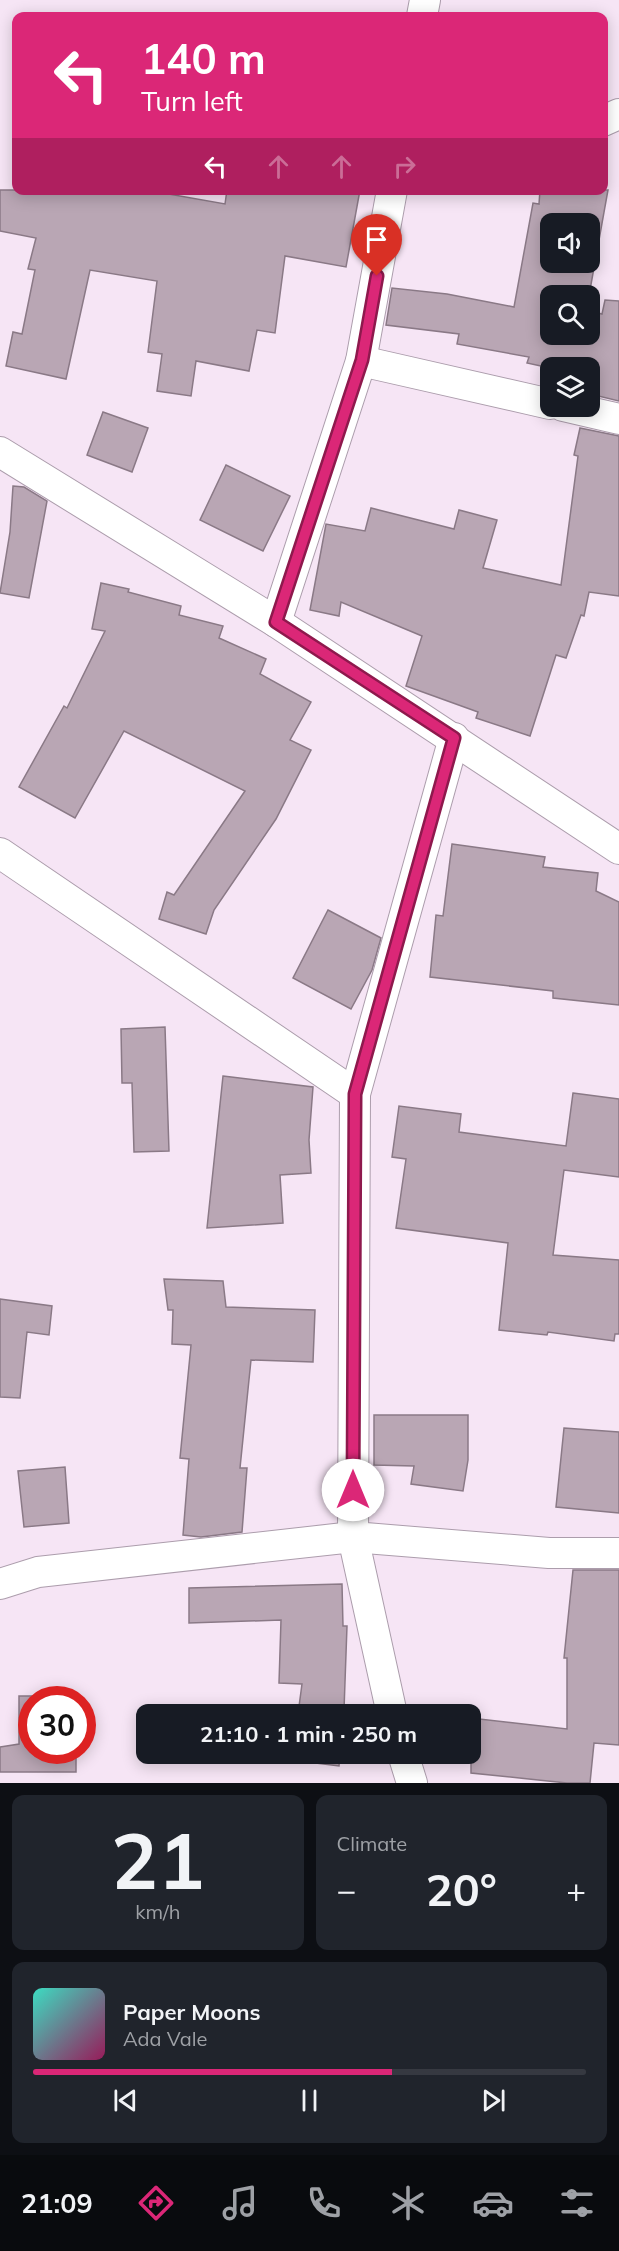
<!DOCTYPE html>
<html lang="en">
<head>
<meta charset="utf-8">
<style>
	:root { --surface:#171b24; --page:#20242c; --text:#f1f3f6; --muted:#9ea1a6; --line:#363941; --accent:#db2777 }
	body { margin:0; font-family:Mulish,sans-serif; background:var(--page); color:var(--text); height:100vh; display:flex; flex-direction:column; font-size:22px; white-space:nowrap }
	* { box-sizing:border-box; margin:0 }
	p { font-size:20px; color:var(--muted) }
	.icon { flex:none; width:33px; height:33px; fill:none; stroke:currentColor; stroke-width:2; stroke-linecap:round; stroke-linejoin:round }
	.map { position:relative; height:1783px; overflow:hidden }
	.details { display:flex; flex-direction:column; gap:12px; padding:12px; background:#0d0f14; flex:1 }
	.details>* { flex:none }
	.banner { position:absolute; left:12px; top:12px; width:596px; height:183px; border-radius:12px; box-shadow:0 3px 15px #0003; background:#db2777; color:#fff; overflow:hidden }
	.tools { position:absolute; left:540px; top:213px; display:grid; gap:12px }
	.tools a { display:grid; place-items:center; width:60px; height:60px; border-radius:12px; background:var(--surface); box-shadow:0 3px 15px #0003; font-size:30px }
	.speed { position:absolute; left:18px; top:1686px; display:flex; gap:12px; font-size:30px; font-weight:700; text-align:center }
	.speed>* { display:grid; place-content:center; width:78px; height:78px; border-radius:50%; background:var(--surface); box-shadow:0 3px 15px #0003; line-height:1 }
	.speed .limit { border:9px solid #d22; background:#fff; color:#111 }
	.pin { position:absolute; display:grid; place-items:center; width:51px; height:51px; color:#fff; margin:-62px -26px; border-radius:50% 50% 50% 0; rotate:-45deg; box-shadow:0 0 6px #0007 }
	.pin .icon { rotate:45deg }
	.me { position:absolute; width:66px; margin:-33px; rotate:0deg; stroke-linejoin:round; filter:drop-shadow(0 0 4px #0008) }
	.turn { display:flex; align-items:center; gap:21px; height:126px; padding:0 30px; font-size:27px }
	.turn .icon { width:78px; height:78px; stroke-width:2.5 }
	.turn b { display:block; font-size:42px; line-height:51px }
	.lanes { display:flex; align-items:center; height:57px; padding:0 30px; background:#0003; justify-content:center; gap:30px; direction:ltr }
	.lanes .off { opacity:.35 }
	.big { font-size:45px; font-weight:700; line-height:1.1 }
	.details .card { flex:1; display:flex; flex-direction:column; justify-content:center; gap:9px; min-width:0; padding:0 21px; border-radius:12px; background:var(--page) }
	.details .dial { align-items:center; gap:0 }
	.dial b { font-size:78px; line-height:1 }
	.song { display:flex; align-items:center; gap:18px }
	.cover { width:72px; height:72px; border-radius:9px; background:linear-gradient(135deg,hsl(170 70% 55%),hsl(330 70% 35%)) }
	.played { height:6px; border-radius:3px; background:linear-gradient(90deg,var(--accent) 65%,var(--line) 65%) }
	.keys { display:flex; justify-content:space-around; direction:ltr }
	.heat { display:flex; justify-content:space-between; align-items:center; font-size:33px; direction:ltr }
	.details .tiles { flex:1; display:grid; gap:12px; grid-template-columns:1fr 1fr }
	.card:last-child { grid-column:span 2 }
	.trip { position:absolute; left:136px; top:1704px; width:345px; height:60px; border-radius:12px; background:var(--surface); box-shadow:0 3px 15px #0003; font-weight:700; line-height:60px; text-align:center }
	.tab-bar { display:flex; height:96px; justify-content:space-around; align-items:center; background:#090b0e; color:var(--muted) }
	.tab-bar .icon { width:42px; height:42px }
	.tab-bar .selected { color:var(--accent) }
	.tab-bar b { font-size:27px; color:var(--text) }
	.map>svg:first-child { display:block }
	.building { fill:#b9a6b4; stroke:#8a7986; stroke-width:1.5; fill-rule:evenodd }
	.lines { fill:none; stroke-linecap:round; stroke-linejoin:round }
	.minor-casing { stroke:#ac9dac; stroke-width:32 }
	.minor { stroke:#fff; stroke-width:30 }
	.route-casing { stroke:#8e194d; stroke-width:15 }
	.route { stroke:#db2777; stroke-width:10 }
</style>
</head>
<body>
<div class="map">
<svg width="619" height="1783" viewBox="0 0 619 1783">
	<rect width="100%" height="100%" fill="#f6e5f5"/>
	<g class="building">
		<path d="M 0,190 L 146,190 L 225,204 L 227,190 L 360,190 L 346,267 L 285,256 L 275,333 L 257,330 L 249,371 L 196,361 L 191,396 L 157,391 L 162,354 L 148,352 L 157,281 L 90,270 L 66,379 L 6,366 L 13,332 L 22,334 L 35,270 L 28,269 L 36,238 L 0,231 Z"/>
		<path d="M 540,190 L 608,190 L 590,290 L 593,291 L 590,310 L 590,296 L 550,296 L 550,334 L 590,334 L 590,311 L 602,314 L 605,300 L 619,301 L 619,401 L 590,394 L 592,367 L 550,368 L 527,363 L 529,357 L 457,344 L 459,334 L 386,325 L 392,288 L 447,294 L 514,307 L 533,203 L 539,204 ZM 550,224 L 590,224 L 590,262 L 550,262 Z"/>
		<path d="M 103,412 L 148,428 L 132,472 L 87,455 Z"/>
		<path d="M 580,428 L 619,436 L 619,596 L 589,592 L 584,616 L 581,615 L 566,658 L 556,655 L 530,736 L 476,718 L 478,712 L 406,686 L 422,636 L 341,602 L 339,616 L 310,610 L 326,524 L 365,531 L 371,508 L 454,529 L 459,510 L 497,520 L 483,568 L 561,585 L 578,456 L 574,455 Z"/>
		<path d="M 226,465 L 290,496 L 263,551 L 200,520 Z"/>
		<path d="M 13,486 L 24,487 L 47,501 L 29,598 L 0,593 L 10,532 Z"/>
		<path d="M 101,583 L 129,589 L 128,592 L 181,606 L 179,615 L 223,626 L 219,638 L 266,659 L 260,674 L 311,702 L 290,740 L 311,750 L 276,819 L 214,910 L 206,934 L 159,919 L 167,892 L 174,895 L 245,791 L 124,731 L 75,818 L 19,787 L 64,706 L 67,708 L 105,631 L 92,629 Z"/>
		<path d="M 452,844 L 545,857 L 543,867 L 598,873 L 596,891 L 619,902 L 619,1005 L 553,998 L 553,991 L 430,977 L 436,915 L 443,916 Z"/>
		<path d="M 328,910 L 381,938 L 372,970 L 351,1009 L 293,978 Z"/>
		<path d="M 165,1027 L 169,1151 L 134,1152 L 132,1083 L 122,1083 L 121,1029 Z"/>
		<path d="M 223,1076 L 313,1087 L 309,1140 L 311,1173 L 280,1175 L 283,1223 L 207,1228 Z"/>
		<path d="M 573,1093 L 619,1099 L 619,1177 L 564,1170 L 553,1255 L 619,1260 L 619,1334 L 615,1334 L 614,1341 L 548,1332 L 547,1335 L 499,1330 L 508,1243 L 396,1228 L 406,1159 L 392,1157 L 399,1106 L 461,1114 L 459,1132 L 566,1146 Z"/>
		<path d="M 164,1279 L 223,1281 L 226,1307 L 315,1310 L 313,1362 L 251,1360 L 240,1468 L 247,1468 L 242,1532 L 201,1537 L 183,1535 L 189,1459 L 180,1458 L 191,1345 L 172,1344 L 173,1310 L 168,1310 Z"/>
		<path d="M 0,1299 L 52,1306 L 49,1335 L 27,1332 L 20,1398 L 0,1397 Z"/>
		<path d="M 374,1415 L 468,1415 L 468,1460 L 463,1491 L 411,1484 L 414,1466 L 374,1465 Z"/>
		<path d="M 564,1428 L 619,1432 L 619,1513 L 556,1507 Z"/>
		<path d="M 65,1467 L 69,1523 L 24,1527 L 18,1471 Z"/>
		<path d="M 573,1570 L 619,1570 L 619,1745 L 594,1743 L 590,1783 L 567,1783 L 471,1773 L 471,1718 L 567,1729 L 567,1658 L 564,1658 Z"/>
		<path d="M 342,1584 L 343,1626 L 347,1626 L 344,1710 L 346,1711 L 346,1714 L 298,1714 L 302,1684 L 279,1683 L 281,1620 L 189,1623 L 189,1588 Z"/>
		<path d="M 19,1696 L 76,1696 L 76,1700 L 32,1700 L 32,1750 L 76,1750 L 76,1772 L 0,1772 L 0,1747 L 19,1744 Z"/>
		<path d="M 293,1754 L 340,1754 L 339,1766 L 292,1760 Z"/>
	</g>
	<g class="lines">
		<defs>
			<g id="minor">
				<path d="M 422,16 L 425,0"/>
				<path d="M 603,121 L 619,114"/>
				<path d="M 361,361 L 550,404"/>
				<path d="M 563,406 L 619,419"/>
				<path d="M 0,452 L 276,622 L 619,849"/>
				<path d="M 276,622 L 361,361 L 392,190"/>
				<path d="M 0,853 L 355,1094"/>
				<path d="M 0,1584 L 38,1572 L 353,1537 L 549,1553 L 619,1553"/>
				<path d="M 392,1714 L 353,1537 L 355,1094 L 454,738"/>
				<path d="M 403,1754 L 412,1783"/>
			</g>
		</defs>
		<use href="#minor" class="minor-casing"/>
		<use href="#minor" class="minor"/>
	</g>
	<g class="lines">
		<defs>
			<path id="route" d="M 353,1490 L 355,1094 L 454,738 L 276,622 L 362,360 L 377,276"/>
		</defs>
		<use href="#route" class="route-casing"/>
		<use href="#route" class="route"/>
	</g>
</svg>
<div class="tools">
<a><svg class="icon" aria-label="sound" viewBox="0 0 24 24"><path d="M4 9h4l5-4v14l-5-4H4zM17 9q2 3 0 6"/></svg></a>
<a><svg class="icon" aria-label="search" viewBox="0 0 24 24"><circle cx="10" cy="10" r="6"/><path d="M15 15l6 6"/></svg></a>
<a><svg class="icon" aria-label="layers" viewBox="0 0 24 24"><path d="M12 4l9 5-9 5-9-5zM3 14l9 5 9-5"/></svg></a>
</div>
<div class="speed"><div class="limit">30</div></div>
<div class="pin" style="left:377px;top:276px;background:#d93025"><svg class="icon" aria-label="arrive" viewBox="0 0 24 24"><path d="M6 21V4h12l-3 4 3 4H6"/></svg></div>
<svg class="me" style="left:353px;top:1490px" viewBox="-20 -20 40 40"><circle r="19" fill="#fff"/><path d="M0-13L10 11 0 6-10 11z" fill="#db2777"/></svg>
<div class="trip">21:10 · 1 min · 250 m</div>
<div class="banner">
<div class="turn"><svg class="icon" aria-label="left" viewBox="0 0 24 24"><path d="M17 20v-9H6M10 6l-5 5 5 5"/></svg><div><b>140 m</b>Turn left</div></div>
<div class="lanes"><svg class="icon" aria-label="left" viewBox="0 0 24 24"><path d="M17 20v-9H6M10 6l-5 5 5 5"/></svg><svg class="icon off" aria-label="ahead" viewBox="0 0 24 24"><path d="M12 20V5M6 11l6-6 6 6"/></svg><svg class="icon off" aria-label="ahead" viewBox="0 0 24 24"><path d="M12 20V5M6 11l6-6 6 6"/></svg><svg class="icon off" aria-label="right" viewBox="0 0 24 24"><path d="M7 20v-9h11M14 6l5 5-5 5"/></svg></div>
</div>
</div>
<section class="details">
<div class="tiles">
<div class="card dial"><b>21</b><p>km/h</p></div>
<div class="card"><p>Climate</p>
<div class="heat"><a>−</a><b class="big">20°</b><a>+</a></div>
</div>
<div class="card">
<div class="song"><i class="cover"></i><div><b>Paper Moons</b><p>Ada Vale</p></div></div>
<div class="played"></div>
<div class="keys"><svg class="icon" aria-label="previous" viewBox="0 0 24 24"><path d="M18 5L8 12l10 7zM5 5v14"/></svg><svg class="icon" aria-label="pause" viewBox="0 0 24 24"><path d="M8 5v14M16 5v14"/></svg><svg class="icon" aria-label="next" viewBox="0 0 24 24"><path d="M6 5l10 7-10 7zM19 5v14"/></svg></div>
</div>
</div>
</section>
<nav class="tab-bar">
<b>21:09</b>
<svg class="icon selected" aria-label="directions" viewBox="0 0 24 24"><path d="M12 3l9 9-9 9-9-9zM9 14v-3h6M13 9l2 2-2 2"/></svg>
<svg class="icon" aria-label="music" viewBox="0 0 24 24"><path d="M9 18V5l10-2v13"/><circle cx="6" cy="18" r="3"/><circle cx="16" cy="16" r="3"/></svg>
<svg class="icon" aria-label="phone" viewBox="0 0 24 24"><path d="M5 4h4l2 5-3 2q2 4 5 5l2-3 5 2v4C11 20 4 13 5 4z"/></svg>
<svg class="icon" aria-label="climate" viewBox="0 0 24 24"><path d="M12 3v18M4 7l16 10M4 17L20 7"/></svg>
<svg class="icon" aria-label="car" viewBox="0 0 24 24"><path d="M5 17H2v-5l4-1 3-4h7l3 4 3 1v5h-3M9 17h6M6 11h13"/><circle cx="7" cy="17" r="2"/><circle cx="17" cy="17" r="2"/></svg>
<svg class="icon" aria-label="filters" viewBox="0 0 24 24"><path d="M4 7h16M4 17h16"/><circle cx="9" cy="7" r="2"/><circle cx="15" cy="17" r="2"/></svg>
</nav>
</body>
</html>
